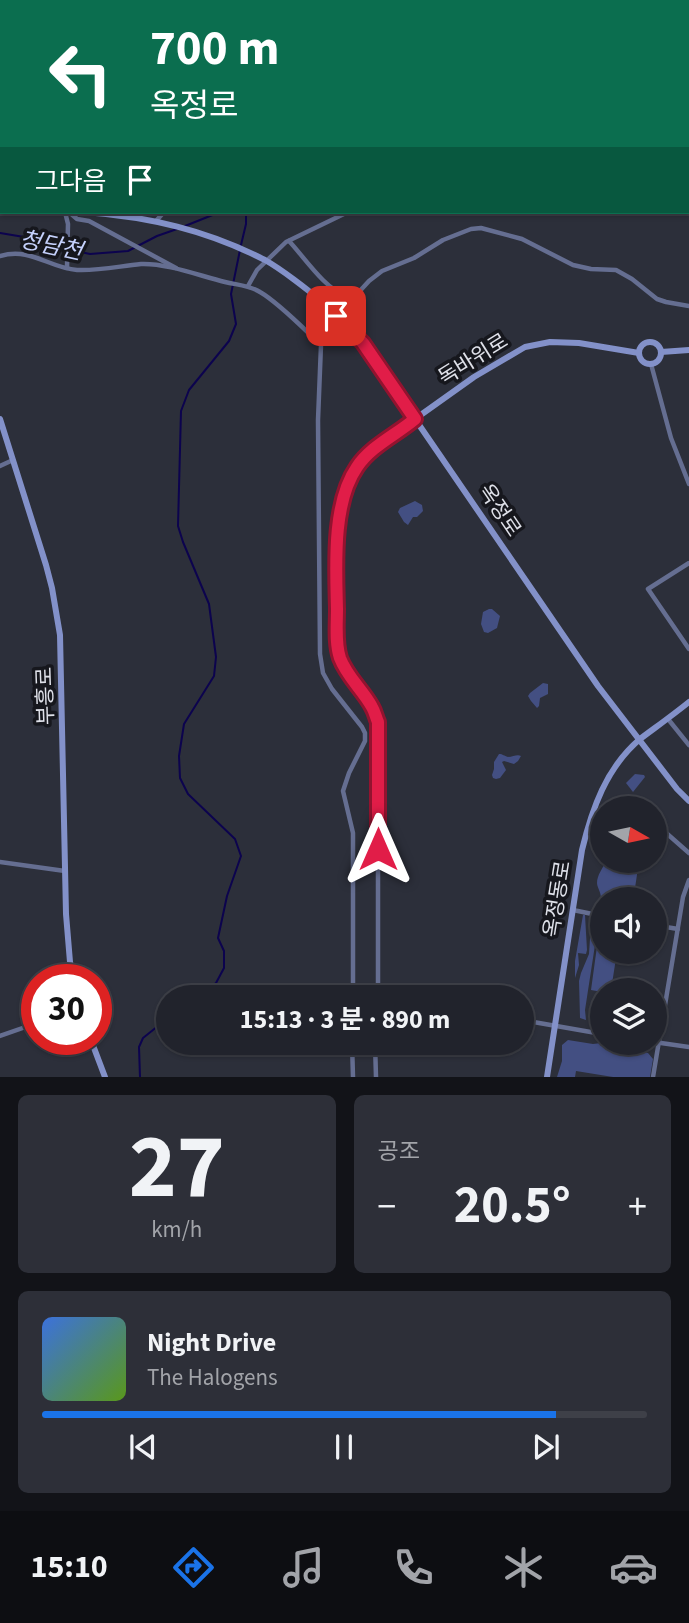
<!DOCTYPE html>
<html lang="ko">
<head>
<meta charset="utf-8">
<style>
	:root { --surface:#21232c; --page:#2d2f38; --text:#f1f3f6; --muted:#a2a4a9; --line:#3e4048; --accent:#1a73e8 }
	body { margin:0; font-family:"Source Sans 3","Noto Sans KR",sans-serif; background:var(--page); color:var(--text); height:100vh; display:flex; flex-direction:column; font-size:26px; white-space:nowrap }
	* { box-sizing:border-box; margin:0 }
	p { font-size:23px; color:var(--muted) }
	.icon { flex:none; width:38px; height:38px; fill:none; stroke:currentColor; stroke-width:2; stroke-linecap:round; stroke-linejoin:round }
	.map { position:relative; height:1077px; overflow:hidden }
	.details { display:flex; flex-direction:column; gap:18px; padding:18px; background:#121318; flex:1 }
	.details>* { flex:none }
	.guide { position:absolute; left:0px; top:0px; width:690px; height:214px; box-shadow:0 2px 5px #0004,0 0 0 2px var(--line); background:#0b6e4f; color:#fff; overflow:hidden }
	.needle { width:46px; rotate:99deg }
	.fabs { position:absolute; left:590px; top:796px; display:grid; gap:14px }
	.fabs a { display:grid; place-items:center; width:77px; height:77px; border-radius:50%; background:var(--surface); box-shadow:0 2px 5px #0004,0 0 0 2px var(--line); font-size:35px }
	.speed { position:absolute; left:21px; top:964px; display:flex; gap:14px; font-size:35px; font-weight:700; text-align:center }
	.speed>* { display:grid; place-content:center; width:91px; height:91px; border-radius:50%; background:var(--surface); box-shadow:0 2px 5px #0004,0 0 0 2px var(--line); line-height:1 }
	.speed .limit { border:10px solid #d22; background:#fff; color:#111 }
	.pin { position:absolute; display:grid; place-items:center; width:60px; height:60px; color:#fff; margin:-30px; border-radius:14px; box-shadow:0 4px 10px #0006 }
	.me { position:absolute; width:77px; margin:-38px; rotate:0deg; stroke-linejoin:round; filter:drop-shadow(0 0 5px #0008) }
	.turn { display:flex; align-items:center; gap:24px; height:147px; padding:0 35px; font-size:32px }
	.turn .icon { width:91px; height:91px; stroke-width:2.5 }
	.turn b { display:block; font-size:49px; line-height:60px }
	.then { display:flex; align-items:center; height:66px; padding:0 35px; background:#0003; gap:14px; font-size:26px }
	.big { font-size:52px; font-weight:700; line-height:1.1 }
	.details .card { flex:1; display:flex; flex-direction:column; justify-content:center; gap:10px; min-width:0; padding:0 24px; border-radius:10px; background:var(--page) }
	.details .dial { align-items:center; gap:0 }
	.dial b { font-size:91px; line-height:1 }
	.song { display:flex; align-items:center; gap:21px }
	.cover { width:84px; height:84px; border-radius:10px; background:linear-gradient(135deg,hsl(220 70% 55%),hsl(90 70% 35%)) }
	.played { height:7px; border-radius:4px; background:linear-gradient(90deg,var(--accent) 85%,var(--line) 85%) }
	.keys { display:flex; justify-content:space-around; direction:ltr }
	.heat { display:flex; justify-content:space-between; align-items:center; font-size:38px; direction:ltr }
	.details .tiles { flex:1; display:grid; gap:18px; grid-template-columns:1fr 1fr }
	.card:last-child { grid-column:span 2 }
	.trip { position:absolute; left:156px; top:985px; width:378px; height:70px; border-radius:35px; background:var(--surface); box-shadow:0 2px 5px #0004,0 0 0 2px var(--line); font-weight:700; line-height:70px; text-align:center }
	.tab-bar { display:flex; height:112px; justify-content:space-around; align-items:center; background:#0d0e12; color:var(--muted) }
	.tab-bar .icon { width:49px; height:49px }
	.tab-bar .selected { color:var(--accent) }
	.tab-bar b { font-size:32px; color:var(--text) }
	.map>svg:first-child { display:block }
	.green { fill:#434f82 }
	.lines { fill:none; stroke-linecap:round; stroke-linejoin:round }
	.stream { stroke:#0c034e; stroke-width:2 }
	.street { stroke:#656e91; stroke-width:4.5 }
	.secondary { stroke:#8391c9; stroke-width:6 }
	.route-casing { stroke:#92132f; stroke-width:18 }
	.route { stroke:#e11d48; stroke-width:12 }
	.labels { text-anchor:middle; stroke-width:7; stroke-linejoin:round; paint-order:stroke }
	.street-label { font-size:21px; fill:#dfe1e9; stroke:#16171d }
	.water-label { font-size:23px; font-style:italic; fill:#c5d1fc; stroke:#16171d }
</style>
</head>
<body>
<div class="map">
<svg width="689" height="1077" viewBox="0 0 689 1077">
	<rect width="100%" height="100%" fill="#2c2f3a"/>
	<g class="green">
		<path d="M 415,501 L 422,505 L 423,511 L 417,517 L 413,517 L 408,525 L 404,522 L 398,512 L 400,508 Z"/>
		<path d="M 489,609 L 492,609 L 500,616 L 497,628 L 488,633 L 484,632 L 481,624 L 483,612 Z"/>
		<path d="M 543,683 L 548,684 L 548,694 L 540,698 L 539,706 L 537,708 L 531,701 L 528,696 L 530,693 Z"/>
		<path d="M 499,754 C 503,754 504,756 508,757 C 513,757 517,754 521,756 L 518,761 L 514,764 L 504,761 L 502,762 L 506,770 L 500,778 L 496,779 L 493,778 L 492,775 L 494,769 L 494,762 Z"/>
		<path d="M 635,774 L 644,775 L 645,777 L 633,792 L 626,783 Z"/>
		<path d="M 606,861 L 636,866 L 636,868 L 638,868 L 635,888 L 632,888 L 630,899 L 602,900 L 601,911 L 594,910 C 595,906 598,904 600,900 C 603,895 597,888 597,883 C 597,875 603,868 606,861 Z"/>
		<path d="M 583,915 L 585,915 L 587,950 L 586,954 L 578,953 L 579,965 L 575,978 L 575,961 Z"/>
		<path d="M 593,918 L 599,919 L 585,1010 L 586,1020 L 580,1018 L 579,981 L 581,973 L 589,954 L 591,923 Z"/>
		<path d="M 598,939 L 602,940 L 602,952 L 617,952 L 611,990 L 602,992 L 591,990 Z"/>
		<path d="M 568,1040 L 593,1044 L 601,1043 L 648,1053 L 653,1059 L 650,1077 L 613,1077 L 576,1071 L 575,1077 L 557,1077 L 562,1061 L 562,1045 Z"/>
	</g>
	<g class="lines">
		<g class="stream">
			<path d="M 688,73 L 689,72"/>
			<path d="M 185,226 L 220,212"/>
			<path d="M 0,233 L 24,237 L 57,247 L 90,254 L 128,251 L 157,236 L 177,229"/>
			<path d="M 241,245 L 246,224 L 246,212"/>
			<path d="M 195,998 L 216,983 L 224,968 L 224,951 L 218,938 L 227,896 L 241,856 L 235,839 L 188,794 L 180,778 L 179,756 L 184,724 L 214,676 L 216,657 L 209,604 L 183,542 L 178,526 L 181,411 L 189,390 L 229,341 L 236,324 L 231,294 L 240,250"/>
			<path d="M 140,1077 L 139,1047 L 143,1038 L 168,1018"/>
		</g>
		<g class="street">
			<path d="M 91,0 L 92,2"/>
			<path d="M 485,0 L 485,2"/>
			<path d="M 639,0 L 640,2"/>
			<path d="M 680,2 L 680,0"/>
			<path d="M 688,15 L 689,15"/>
			<path d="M 688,92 L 689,91"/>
			<path d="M 65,212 L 68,224 L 67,268"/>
			<path d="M 69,212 L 77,219 L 89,221 L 176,268"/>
			<path d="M 156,221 L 164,212"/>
			<path d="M 289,241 C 304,257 325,289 346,296 L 358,293 L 369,281 L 382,271 L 414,258 L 443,240 L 471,229 L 481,228 L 522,239 L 573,265 L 591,269 L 616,270 L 632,279 L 657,299 L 666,302 L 689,306"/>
			<path d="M 0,256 C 31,247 49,268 77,270 C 99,271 120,266 141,264 C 167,263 200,276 225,282 C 237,285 249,285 260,292 C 279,303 304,329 321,345 L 318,420 L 320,654 L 323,673 L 332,689 L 362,727 L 365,733 L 365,741 L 349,773 L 343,791 L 353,833 L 353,998"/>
			<path d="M 248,286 L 257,270 L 286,242 L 348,212"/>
			<path d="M 651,364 L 671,438 L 689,484"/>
			<path d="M 0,466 L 13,460"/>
			<path d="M 689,563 L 648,589 L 689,649"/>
			<path d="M 668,719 L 689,745"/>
			<path d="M 628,808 L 636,804 L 643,808"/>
			<path d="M 656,824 L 689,853"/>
			<path d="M 0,862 L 65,871"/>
			<path d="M 573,910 L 602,916"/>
			<path d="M 654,925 L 678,929"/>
			<path d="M 378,990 L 378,722 C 376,718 375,712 372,707 C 363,690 347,677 340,658 C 335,643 337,625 337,609 C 336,566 332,505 357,467 C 371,446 396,435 415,419"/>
			<path d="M 366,998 C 372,988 382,988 387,998"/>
			<path d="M 522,1020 L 602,1034"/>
			<path d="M 0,1036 L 37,1023"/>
			<path d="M 654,1042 L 689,1047"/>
			<path d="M 352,1043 L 353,1077"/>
			<path d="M 375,1043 L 376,1077"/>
			<path d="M 653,1077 L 683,897 L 689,880"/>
		</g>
		<g class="secondary">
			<path d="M 0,202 L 2,203"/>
			<path d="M 0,211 L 2,210"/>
			<path d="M 85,212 C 150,217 206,230 265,260 C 281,269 307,289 321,301 C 336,314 349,329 363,343 L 598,686 L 677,789 L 689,801"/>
			<circle cx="650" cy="353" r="11"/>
			<path d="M 661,352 L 689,350"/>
			<path d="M 0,419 L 46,565 L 52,588 L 60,635 L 66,914 L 70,962 L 74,980"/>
			<path d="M 415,419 L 474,377 L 525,347 L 550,342 L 579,343 L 639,353"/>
			<path d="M 91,1040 L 105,1077"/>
			<path d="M 547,1077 L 582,850 C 592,809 606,768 640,739 C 656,727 673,715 689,702"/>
		</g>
	</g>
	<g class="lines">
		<defs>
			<path id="route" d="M 336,316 L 363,343 L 415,419 C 396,435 371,446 357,467 C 332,503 336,567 337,609 C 337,625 335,643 340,658 C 347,677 363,690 372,707 C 375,712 376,718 378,722 L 378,849"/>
		</defs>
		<use href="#route" class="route-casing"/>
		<use href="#route" class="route"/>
	</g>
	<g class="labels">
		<g class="street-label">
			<text transform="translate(473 359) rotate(-32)" y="7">독바위로</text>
			<text transform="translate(500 510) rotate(56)" y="7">옥정로</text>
			<text transform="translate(45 696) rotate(-92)" y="7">부흥로</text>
			<text transform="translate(557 899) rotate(-81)" y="7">옥정동로</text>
		</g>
		<g class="water-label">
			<text transform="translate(51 245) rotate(12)" y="8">청담천</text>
		</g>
	</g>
</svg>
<div class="fabs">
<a><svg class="needle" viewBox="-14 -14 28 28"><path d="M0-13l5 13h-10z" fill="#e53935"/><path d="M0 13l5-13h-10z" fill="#a2a4a9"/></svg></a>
<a><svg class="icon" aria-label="sound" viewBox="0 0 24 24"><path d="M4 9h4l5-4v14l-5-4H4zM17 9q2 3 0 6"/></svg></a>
<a><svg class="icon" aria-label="layers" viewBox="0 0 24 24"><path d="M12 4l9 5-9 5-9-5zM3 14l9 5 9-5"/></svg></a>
</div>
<div class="speed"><div class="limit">30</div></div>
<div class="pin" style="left:336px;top:316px;background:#d93025"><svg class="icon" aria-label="arrive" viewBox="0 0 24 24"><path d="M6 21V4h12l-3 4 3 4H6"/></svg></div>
<svg class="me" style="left:378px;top:849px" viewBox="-20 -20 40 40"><path d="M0-17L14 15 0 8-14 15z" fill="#e11d48" stroke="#fff" stroke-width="4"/></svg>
<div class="trip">15:13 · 3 분 · 890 m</div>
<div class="guide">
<div class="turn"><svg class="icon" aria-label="left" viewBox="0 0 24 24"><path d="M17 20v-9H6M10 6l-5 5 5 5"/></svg><div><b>700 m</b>옥정로</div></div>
<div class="then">그다음<svg class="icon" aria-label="arrive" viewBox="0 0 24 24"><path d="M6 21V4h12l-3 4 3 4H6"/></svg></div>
</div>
</div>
<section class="details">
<div class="tiles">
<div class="card dial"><b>27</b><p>km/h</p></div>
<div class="card"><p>공조</p>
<div class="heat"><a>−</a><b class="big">20.5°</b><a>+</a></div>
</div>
<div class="card">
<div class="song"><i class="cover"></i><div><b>Night Drive</b><p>The Halogens</p></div></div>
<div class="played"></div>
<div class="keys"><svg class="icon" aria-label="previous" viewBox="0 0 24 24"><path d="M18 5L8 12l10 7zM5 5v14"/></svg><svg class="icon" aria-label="pause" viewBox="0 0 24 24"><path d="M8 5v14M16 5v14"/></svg><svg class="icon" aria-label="next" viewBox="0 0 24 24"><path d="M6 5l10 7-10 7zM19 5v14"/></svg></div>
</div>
</div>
</section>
<nav class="tab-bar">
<b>15:10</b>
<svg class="icon selected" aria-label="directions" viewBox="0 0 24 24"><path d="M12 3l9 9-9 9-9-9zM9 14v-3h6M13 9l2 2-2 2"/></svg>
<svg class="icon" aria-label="music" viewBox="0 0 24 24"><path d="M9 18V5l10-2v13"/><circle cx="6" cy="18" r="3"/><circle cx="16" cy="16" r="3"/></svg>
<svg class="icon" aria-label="phone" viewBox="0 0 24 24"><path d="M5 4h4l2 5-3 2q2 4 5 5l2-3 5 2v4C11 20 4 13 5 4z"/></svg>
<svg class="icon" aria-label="climate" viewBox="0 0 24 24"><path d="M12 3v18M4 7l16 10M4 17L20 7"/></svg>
<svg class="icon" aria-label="car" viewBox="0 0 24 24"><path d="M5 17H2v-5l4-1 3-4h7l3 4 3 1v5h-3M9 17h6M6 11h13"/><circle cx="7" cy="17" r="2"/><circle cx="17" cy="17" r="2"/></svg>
</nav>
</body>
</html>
